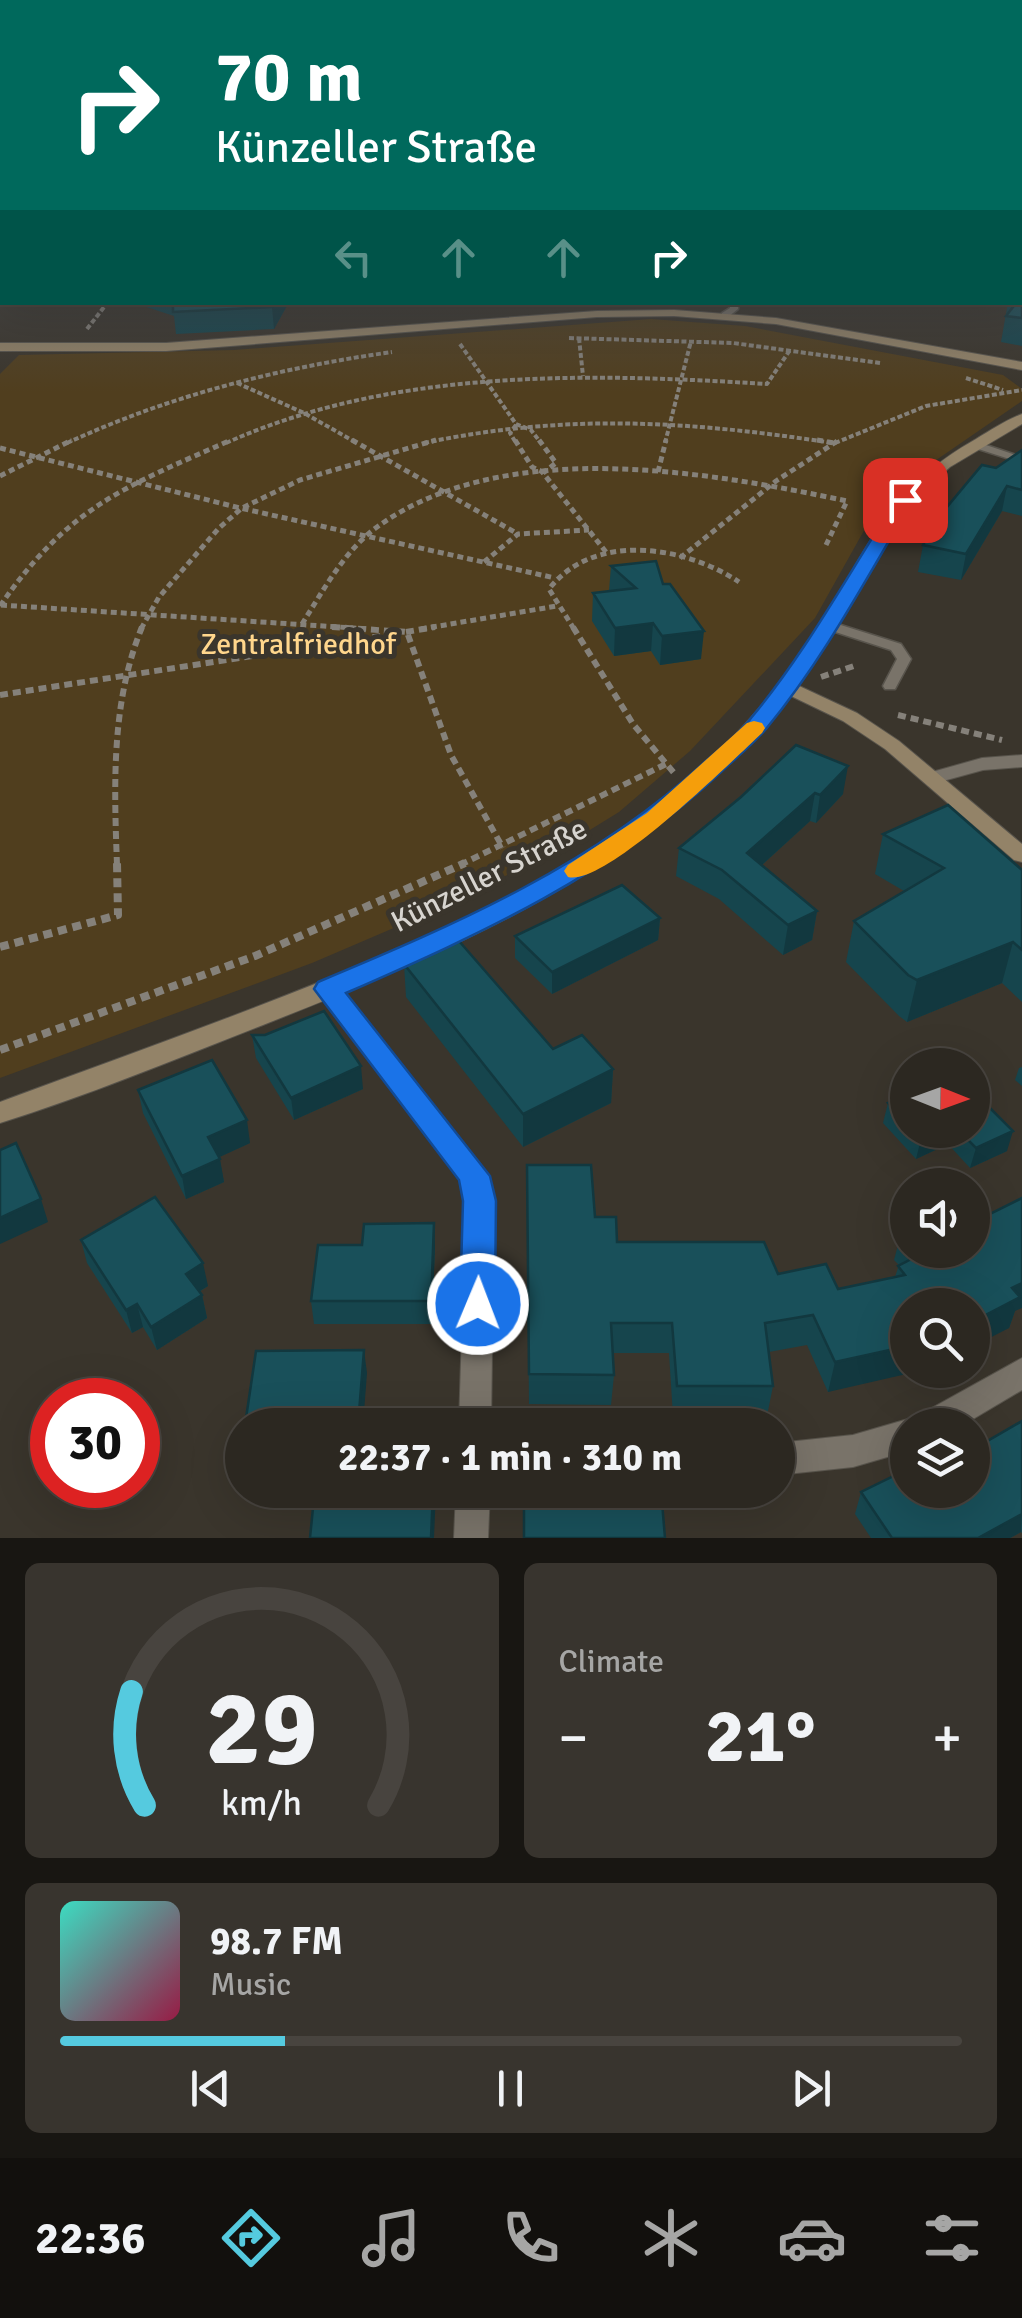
<!DOCTYPE html>
<html lang="en">
<head>
<meta charset="utf-8">
<style>
	:root { --surface:#2c2821; --page:#38342e; --text:#f1f3f6; --muted:#a6a6a5; --line:#48443f; --accent:#55cadf }
	body { margin:0; font-family:Signika,sans-serif; background:var(--page); color:var(--text); height:100vh; display:flex; flex-direction:column; font-size:38px; white-space:nowrap }
	* { box-sizing:border-box; margin:0 }
	p { font-size:32px; color:var(--muted) }
	.icon { flex:none; width:55px; height:55px; fill:none; stroke:currentColor; stroke-width:2; stroke-linecap:round; stroke-linejoin:round }
	.map { position:relative; height:1538px; overflow:hidden }
	.drawer { display:flex; flex-direction:column; gap:25px; padding:25px; background:#181612; flex:1 }
	.drawer>* { flex:none }
	.hud { position:absolute; left:0px; top:0px; width:1022px; height:305px; box-shadow:0 10px 40px #0002,0 0 0 2px var(--line); background:#00695c; color:#fff; overflow:hidden }
	.needle { width:65px; rotate:91deg }
	.tools { position:absolute; left:890px; top:1048px; display:grid; gap:20px }
	.tools a { display:grid; place-items:center; width:100px; height:100px; border-radius:50%; background:var(--surface); box-shadow:0 10px 40px #0002,0 0 0 2px var(--line); font-size:50px }
	.speed { position:absolute; left:30px; top:1378px; display:flex; gap:20px; font-size:50px; font-weight:700; text-align:center }
	.speed>* { display:grid; place-content:center; width:130px; height:130px; border-radius:50%; background:var(--surface); box-shadow:0 10px 40px #0002,0 0 0 2px var(--line); line-height:1 }
	.speed .limit { border:15px solid #d22; background:#fff; color:#111 }
	.pin { position:absolute; display:grid; place-items:center; width:85px; height:85px; color:#fff; margin:-42px; border-radius:20px; box-shadow:0 5px 15px #0006 }
	.me { position:absolute; width:110px; margin:-55px; rotate:1deg; stroke-linejoin:round; filter:drop-shadow(0 0 8px #0008) }
	.turn { display:flex; align-items:center; gap:35px; height:210px; padding:0 50px; font-size:45px }
	.turn .icon { width:130px; height:130px; stroke-width:2.5 }
	.turn b { display:block; font-size:70px; line-height:85px }
	.lanes { display:flex; align-items:center; height:95px; padding:0 50px; background:#0003; justify-content:center; gap:50px; direction:ltr }
	.lanes .off { opacity:.35 }
	.big { font-size:75px; font-weight:700; line-height:1.1 }
	.drawer .card { flex:1; display:flex; flex-direction:column; justify-content:center; gap:15px; min-width:0; padding:0 35px; border-radius:15px; background:var(--page) }
	.drawer .dial { align-items:center; gap:0 }
	.dial svg { height:260px; overflow:visible; fill:none; stroke:var(--line); stroke-width:7; stroke-linecap:round; text-anchor:middle }
	.dial text { fill:var(--text); stroke:none }
	.song { display:flex; align-items:center; gap:30px }
	.cover { width:120px; height:120px; border-radius:15px; background:linear-gradient(135deg,hsl(170 70% 55%),hsl(340 70% 35%)) }
	.played { height:10px; border-radius:5px; background:linear-gradient(90deg,var(--accent) 25%,var(--line) 25%) }
	.keys { display:flex; justify-content:space-around; direction:ltr }
	.heat { display:flex; justify-content:space-between; align-items:center; font-size:55px; direction:ltr }
	.drawer .tiles { flex:1; display:grid; gap:25px; grid-template-columns:1fr 1fr }
	.card:last-child { grid-column:span 2 }
	.trip { position:absolute; left:225px; top:1408px; width:570px; height:100px; border-radius:50px; background:var(--surface); box-shadow:0 10px 40px #0002,0 0 0 2px var(--line); font-weight:700; line-height:100px; text-align:center }
	.menu { display:flex; height:160px; justify-content:space-around; align-items:center; background:#12100d; color:var(--muted) }
	.menu .icon { width:70px; height:70px }
	.menu .active { color:var(--accent) }
	.menu b { font-size:45px; color:var(--text) }
	.map>svg:first-child { display:block }
	.green { fill:#503e1e }
	.lines { fill:none; stroke-linecap:round; stroke-linejoin:round }
	.service-casing { stroke:#58544c; stroke-width:3 }
	.minor-casing { stroke:#58544c; stroke-width:2 }
	.secondary-casing { stroke:#58544c; stroke-width:2 }
	.path-far3 { stroke:#85817a; stroke-width:4; stroke-dasharray:5 2.5; stroke-linecap:butt }
	.path-far2 { stroke:#85817a; stroke-width:5; stroke-dasharray:6 4; stroke-linecap:butt }
	.path-far1 { stroke:#85817a; stroke-width:6; stroke-dasharray:8 5; stroke-linecap:butt }
	.path { stroke:#85817a; stroke-width:8; stroke-dasharray:9 6; stroke-linecap:butt }
	.service { fill:#797369; fill-rule:evenodd }
	.minor { fill:#797369; fill-rule:evenodd }
	.secondary { fill:#938368; fill-rule:evenodd }
	.wall { fill:#16454d }
	.shaded-wall { fill:#12383f }
	.building { fill:#19505a; stroke:#12383f; stroke-width:2.5 }
	.route { fill:#1a73e8; stroke:#114b97; stroke-width:2.5 }
	.slow { fill:#f59e0b }
	.labels { text-anchor:middle; stroke-width:10; stroke-linejoin:round; paint-order:stroke }
	.park-label { font-size:30px; fill:#ffd68c; stroke:#3a352c }
	.street-label { font-size:30px; fill:#d7d4cf; stroke:#3a352c }
</style>
</head>
<body>
<div class="map">
<svg width="1022" height="1538" viewBox="0 0 1022 1538">
	<rect width="100%" height="100%" fill="#3a352c"/>
	<path class="green" d="M 651,319 L 745,326 L 1003,375 L 1022,389 L 1022,401 L 897,487 L 871,518 L 815,618 L 690,751 L 619,812 L 546,857 L 396,927 L 312,963 L 0,1078 L 0,374 L 19,355 L 234,350 Z"/>
	<g class="lines">
		<defs>
			<g id="service">
				<rect x="0" y="269" width="2" height="4"/>
				<path d="M 730,302 L 738,302 L 738,309 L 728,317 L 722,317 L 722,313 L 730,308 Z"/>
				<path d="M 972,443 L 980,443 L 1022,457 L 1022,463 L 972,447 Z"/>
				<path d="M 828,621 L 901,644 L 911,659 L 895,689 L 885,689 L 883,686 L 897,659 L 891,650 L 823,628 L 822,625 L 823,622 Z"/>
			</g>
			<g id="minor">
				<path d="M 1022,755 L 1022,767 L 983,770 L 932,784 L 922,778 L 925,774 L 982,758 Z"/>
				<path d="M 328,980 L 337,983 L 488,1175 L 494,1201 L 491,1425 L 459,1425 L 466,1201 L 461,1179 L 319,995 L 316,989 L 319,983 Z"/>
				<path d="M 1022,1358 L 1022,1390 L 963,1425 L 908,1425 L 908,1451 L 853,1467 L 778,1475 L 778,1443 L 853,1435 L 908,1419 L 918,1423 L 921,1414 Z"/>
				<path d="M 456,1490 L 490,1490 L 488,1538 L 454,1538 Z"/>
			</g>
			<g id="secondary">
				<path d="M 674,310 L 776,318 L 1022,362 L 1022,370 L 776,324 L 674,316 L 597,317 L 166,351 L 0,351 L 0,343 L 166,343 L 597,311 Z"/>
				<path d="M 1022,414 L 1022,424 L 950,467 L 910,503 L 882,544 L 839,623 L 797,685 L 857,713 L 899,741 L 1022,844 L 1022,862 L 1014,860 L 885,749 L 843,721 L 789,695 C 650,869 464,945 263,1025 C 176,1059 89,1095 0,1123 L 0,1102 C 130,1054 260,1008 388,954 C 482,914 578,870 658,806 C 715,760 766,706 807,646 C 866,559 877,495 976,439 C 991,430 1006,420 1022,414 Z"/>
			</g>
		</defs>
		<use href="#service" class="service-casing"/>
		<use href="#minor" class="minor-casing"/>
		<use href="#secondary" class="secondary-casing"/>
		<g class="path-far3">
			<path d="M 87,329 L 108,302"/>
			<path d="M 569,338 L 733,343 L 880,363"/>
			<path d="M 579,338 L 583,376"/>
			<path d="M 460,344 L 516,424 L 531,430 L 541,443"/>
			<path d="M 966,378 L 1003,390"/>
			<path d="M 237,383 L 304,413 L 357,443"/>
			<path d="M 516,425 L 510,433 L 516,443"/>
			<path d="M 67,443 C 171,395 279,368 392,352"/>
			<path d="M 226,443 C 393,368 588,373 767,384 L 790,350"/>
			<path d="M 424,443 C 566,413 690,421 833,443"/>
			<path d="M 665,443 L 691,341"/>
			<path d="M 835,443 L 926,406 L 1022,390"/>
		</g>
		<g class="path-far2">
			<path d="M 352,440 L 518,534"/>
			<path d="M 515,440 L 532,467 L 543,472"/>
			<path d="M 539,440 L 556,463 L 543,473 L 606,552"/>
			<path d="M 817,440 L 834,443"/>
			<path d="M 0,448 L 240,508 L 555,578"/>
			<path d="M 658,472 L 666,440"/>
			<path d="M 0,476 L 72,440"/>
			<path d="M 680,558 L 776,481 L 839,440"/>
			<path d="M 484,562 L 518,534 L 589,530"/>
			<path d="M 1,605 L 369,629"/>
			<path d="M 0,606 C 69,506 125,487 231,440"/>
			<path d="M 302,624 C 323,591 344,551 377,527 C 503,436 705,471 847,501 L 826,545"/>
			<path d="M 141,629 L 159,597 L 219,528 L 242,508 L 300,480 L 436,440"/>
			<path d="M 421,629 L 557,606"/>
			<path d="M 574,629 L 549,589 C 594,531 685,546 739,582"/>
		</g>
		<g class="path-far1">
			<path d="M 332,627 L 407,632 L 451,755 L 503,848"/>
			<path d="M 573,627 L 633,724 L 674,773"/>
			<path d="M 406,632 L 435,627"/>
			<path d="M 821,677 L 854,666"/>
			<path d="M 0,695 L 394,634"/>
			<path d="M 898,715 L 1002,740"/>
			<path d="M 117,865 C 114,784 111,703 142,627"/>
			<path d="M 460,865 L 666,764"/>
		</g>
		<g class="path">
			<path d="M 0,947 L 118,915 L 117,863"/>
			<path d="M 0,1050 L 255,956 L 465,863"/>
		</g>
		<use href="#service" class="service"/>
		<use href="#minor" class="minor"/>
		<use href="#secondary" class="secondary"/>
	</g>
	<g class="wall">
		<path d="M 1022,271 L 1022,346 L 1001,342 L 1008,302 L 1020,302 Z"/>
		<path d="M 131,302 L 289,302 L 274,329 L 176,334 L 174,316 Z"/>
		<path d="M 1022,450 L 1022,516 L 1002,511 L 961,580 L 918,572 L 923,545 L 996,468 Z"/>
		<path d="M 611,566 L 663,584 L 701,659 L 660,665 L 651,651 L 614,656 L 592,621 L 593,593 L 609,591 Z"/>
		<path d="M 796,745 L 843,794 L 816,823 L 810,821 L 762,865 L 817,911 L 812,940 L 783,955 L 719,899 L 676,876 L 679,848 L 741,797 Z"/>
		<path d="M 883,834 L 1022,870 L 1022,1002 L 1002,983 L 907,1022 L 899,1016 L 846,962 L 854,921 L 904,891 L 875,874 Z"/>
		<path d="M 660,918 L 658,940 L 552,994 L 515,958 L 515,936 Z"/>
		<path d="M 404,964 L 553,1049 L 613,1069 L 611,1103 L 523,1147 L 406,997 Z"/>
		<path d="M 252,1035 L 363,1089 L 294,1120 L 256,1058 Z"/>
		<path d="M 1022,1067 L 1022,1086 L 1015,1080 L 1019,1068 Z"/>
		<path d="M 138,1090 L 250,1143 L 219,1157 L 224,1182 L 186,1199 L 143,1113 Z"/>
		<path d="M 908,1091 L 908,1130 L 972,1130 L 1007,1151 L 970,1168 L 948,1144 L 916,1159 L 883,1123 L 888,1103 L 907,1095 Z"/>
		<path d="M 527,1196 L 595,1217 L 617,1242 L 778,1274 L 838,1289 L 895,1277 L 899,1265 L 894,1260 L 902,1230 L 908,1227 L 908,1250 L 972,1250 L 1015,1311 L 1009,1328 L 828,1392 L 807,1345 L 769,1352 L 773,1386 L 767,1416 L 673,1416 L 669,1353 L 612,1353 L 614,1375 L 611,1405 L 529,1404 Z"/>
		<path d="M 81,1240 L 208,1286 L 199,1292 L 202,1295 L 207,1318 L 157,1350 L 143,1327 L 132,1333 L 87,1263 Z"/>
		<path d="M 435,1246 L 432,1324 L 314,1324 L 311,1301 Z"/>
		<path d="M 1022,1421 L 1022,1533 L 1021,1532 L 1010,1538 L 871,1538 L 855,1514 L 861,1492 L 908,1490 Z"/>
	</g>
	<g class="shaded-wall">
		<path d="M 275,302 L 289,302 L 274,329 L 272,307 Z"/>
		<path d="M 1007,486 L 1002,511 L 961,580 L 966,554 Z"/>
		<path d="M 653,623 L 651,651 L 614,656 L 615,628 Z"/>
		<path d="M 704,631 L 701,659 L 660,665 L 662,636 Z"/>
		<path d="M 848,766 L 843,794 L 816,823 L 820,795 Z"/>
		<path d="M 815,793 L 810,821 L 743,882 L 747,853 Z"/>
		<path d="M 817,911 L 812,940 L 783,955 L 788,925 Z"/>
		<path d="M 660,918 L 658,940 L 552,994 L 552,972 Z"/>
		<path d="M 1013,942 L 1002,983 L 907,1022 L 917,980 Z"/>
		<path d="M 361,1066 L 363,1089 L 294,1120 L 291,1098 Z"/>
		<path d="M 613,1069 L 611,1103 L 523,1147 L 523,1114 Z"/>
		<path d="M 247,1120 L 250,1143 L 213,1160 L 208,1137 Z"/>
		<path d="M 941,1130 L 952,1130 L 948,1144 L 916,1159 L 921,1139 Z"/>
		<path d="M 1013,1131 L 1007,1151 L 970,1168 L 976,1148 Z"/>
		<path d="M 220,1159 L 224,1182 L 186,1199 L 182,1176 Z"/>
		<path d="M 41,1199 L 48,1222 L 0,1244 L 0,1218 Z"/>
		<path d="M 434,1223 L 435,1246 L 432,1324 L 431,1301 Z"/>
		<path d="M 203,1263 L 208,1286 L 191,1296 L 186,1274 Z"/>
		<path d="M 1022,1283 L 1022,1308 L 1015,1311 L 1009,1328 L 972,1347 L 972,1322 L 1012,1288 Z"/>
		<path d="M 202,1295 L 207,1318 L 157,1350 L 151,1327 Z"/>
		<path d="M 137,1304 L 143,1327 L 132,1333 L 126,1310 Z"/>
		<path d="M 908,1346 L 908,1370 L 924,1370 L 828,1392 L 835,1362 Z"/>
		<path d="M 364,1350 L 367,1373 L 363,1425 L 358,1425 Z"/>
		<path d="M 433,1490 L 436,1490 L 434,1538 L 431,1538 Z"/>
		<path d="M 1022,1514 L 1021,1532 L 1010,1538 L 978,1538 Z"/>
	</g>
	<g class="building">
		<path d="M 1022,271 L 1022,318 L 1006,316 L 1017,302 L 1020,302 L 1020,275 Z"/>
		<path d="M 173,302 L 275,302 L 272,307 L 173,312 Z"/>
		<path d="M 1022,450 L 1022,490 L 1007,486 L 966,554 L 923,545 L 937,519 L 982,465 L 996,468 Z"/>
		<path d="M 656,561 L 663,584 L 670,584 L 704,631 L 662,636 L 653,623 L 615,628 L 593,593 L 636,588 L 611,566 Z"/>
		<path d="M 796,745 L 848,766 L 820,795 L 815,793 L 747,853 L 817,911 L 788,925 L 722,870 L 679,848 L 741,797 Z"/>
		<path d="M 948,805 L 1022,870 L 1022,950 L 1013,942 L 917,980 L 908,975 L 854,921 L 944,868 L 883,834 Z"/>
		<path d="M 622,885 L 660,918 L 552,972 L 515,936 Z"/>
		<path d="M 459,941 L 553,1049 L 582,1035 L 613,1069 L 523,1114 L 404,964 Z"/>
		<path d="M 324,1011 L 361,1066 L 291,1098 L 252,1035 L 265,1035 Z"/>
		<path d="M 212,1060 L 247,1120 L 208,1137 L 220,1159 L 182,1176 L 138,1090 Z"/>
		<path d="M 972,1090 L 1013,1131 L 976,1148 L 958,1130 L 972,1130 Z"/>
		<path d="M 908,1094 L 908,1125 L 888,1103 Z"/>
		<path d="M 912,1130 L 941,1130 L 921,1139 Z"/>
		<path d="M 16,1143 L 41,1199 L 0,1218 L 0,1150 Z"/>
		<path d="M 527,1165 L 591,1165 L 595,1217 L 616,1217 L 617,1242 L 764,1242 L 778,1274 L 826,1264 L 838,1289 L 905,1275 L 898,1266 L 923,1253 L 920,1250 L 972,1250 L 972,1223 L 1022,1198 L 1022,1283 L 1012,1288 L 1020,1297 L 972,1322 L 972,1305 L 908,1305 L 908,1346 L 835,1362 L 813,1315 L 765,1323 L 773,1386 L 677,1386 L 672,1323 L 611,1323 L 614,1375 L 529,1374 Z"/>
		<path d="M 155,1197 L 203,1263 L 186,1274 L 202,1295 L 151,1327 L 137,1304 L 126,1310 L 81,1240 Z"/>
		<path d="M 434,1223 L 431,1301 L 311,1301 L 318,1245 L 362,1245 L 364,1224 Z"/>
		<path d="M 364,1350 L 358,1425 L 245,1425 L 256,1351 Z"/>
		<path d="M 1022,1421 L 1022,1514 L 978,1538 L 892,1538 L 861,1492 L 908,1469 L 908,1490 L 972,1490 L 972,1450 Z"/>
		<path d="M 343,1490 L 433,1490 L 431,1538 L 310,1538 L 313,1508 L 341,1508 Z"/>
		<path d="M 524,1490 L 661,1490 L 665,1538 L 524,1538 Z"/>
	</g>
	<linearGradient id="sky" x2="0" y2="1"><stop stop-color="#201d18"/><stop offset="0.45" stop-color="#4f5156"/><stop offset="1" stop-color="#4f5156" stop-opacity="0"/></linearGradient>
	<rect width="1022" height="392" fill="url(#sky)"/>
	<path class="route" d="M 899,496 L 913,500 C 867,577 824,659 766,729 C 753,744 737,757 722,771 C 614,873 481,934 346,993 L 490,1176 L 496,1201 L 495,1304 L 490,1315 L 478,1320 L 465,1315 L 460,1304 L 463,1201 L 459,1180 L 314,989 L 318,982 C 457,924 595,864 707,760 C 722,747 739,734 751,718 C 808,650 850,570 899,496 Z"/>
	<path class="slow" d="M 754,721 L 762,723 L 765,728 L 762,733 C 732,761 605,887 568,877 L 564,871 L 568,865 L 647,813 L 747,723 Z"/>
	<g class="labels">
		<g class="park-label">
			<text x="298" y="654">Zentralfriedhof</text>
		</g>
		<g class="street-label">
			<text transform="translate(489 875) rotate(-27)" y="10">Künzeller Straße</text>
		</g>
	</g>
</svg>
<div class="tools">
<a><svg class="needle" viewBox="-14 -14 28 28"><path d="M0-13l5 13h-10z" fill="#e53935"/><path d="M0 13l5-13h-10z" fill="#a6a6a5"/></svg></a>
<a><svg class="icon" aria-label="sound" viewBox="0 0 24 24"><path d="M4 9h4l5-4v14l-5-4H4zM17 9q2 3 0 6"/></svg></a>
<a><svg class="icon" aria-label="search" viewBox="0 0 24 24"><circle cx="10" cy="10" r="6"/><path d="M15 15l6 6"/></svg></a>
<a><svg class="icon" aria-label="layers" viewBox="0 0 24 24"><path d="M12 4l9 5-9 5-9-5zM3 14l9 5 9-5"/></svg></a>
</div>
<div class="speed"><div class="limit">30</div></div>
<div class="pin" style="left:905px;top:500px;background:#d93025"><svg class="icon" aria-label="arrive" viewBox="0 0 24 24"><path d="M6 21V4h12l-3 4 3 4H6"/></svg></div>
<svg class="me" style="left:478px;top:1304px" viewBox="-20 -20 40 40"><circle r="17" fill="#1a73e8" stroke="#fff" stroke-width="3"/><path d="M0-11L8 9 0 5-8 9z" fill="#fff"/></svg>
<div class="trip">22:37 · 1 min · 310 m</div>
<div class="hud">
<div class="turn"><svg class="icon" aria-label="right" viewBox="0 0 24 24"><path d="M7 20v-9h11M14 6l5 5-5 5"/></svg><div><b>70 m</b>Künzeller Straße</div></div>
<div class="lanes"><svg class="icon off" aria-label="left" viewBox="0 0 24 24"><path d="M17 20v-9H6M10 6l-5 5 5 5"/></svg><svg class="icon off" aria-label="ahead" viewBox="0 0 24 24"><path d="M12 20V5M6 11l6-6 6 6"/></svg><svg class="icon off" aria-label="ahead" viewBox="0 0 24 24"><path d="M12 20V5M6 11l6-6 6 6"/></svg><svg class="icon" aria-label="right" viewBox="0 0 24 24"><path d="M7 20v-9h11M14 6l5 5-5 5"/></svg></div>
</div>
</div>
<section class="drawer">
<div class="tiles">
<div class="card dial"><svg viewBox="0 0 100 80">
<path d="M14 69A42 42 0 1 1 86 69"/>
<path d="M14 69A42 42 0 0 1 10 34" stroke="#55cadf"/>
<text x="50" y="56" font-size="32" font-weight="700">29</text>
<text x="50" y="72" font-size="11">km/h</text>
</svg></div>
<div class="card"><p>Climate</p>
<div class="heat"><a>−</a><b class="big">21°</b><a>+</a></div>
</div>
<div class="card">
<div class="song"><i class="cover"></i><div><b>98.7 FM</b><p>Music</p></div></div>
<div class="played"></div>
<div class="keys"><svg class="icon" aria-label="previous" viewBox="0 0 24 24"><path d="M18 5L8 12l10 7zM5 5v14"/></svg><svg class="icon" aria-label="pause" viewBox="0 0 24 24"><path d="M8 5v14M16 5v14"/></svg><svg class="icon" aria-label="next" viewBox="0 0 24 24"><path d="M6 5l10 7-10 7zM19 5v14"/></svg></div>
</div>
</div>
</section>
<nav class="menu">
<b>22:36</b>
<svg class="icon active" aria-label="directions" viewBox="0 0 24 24"><path d="M12 3l9 9-9 9-9-9zM9 14v-3h6M13 9l2 2-2 2"/></svg>
<svg class="icon" aria-label="music" viewBox="0 0 24 24"><path d="M9 18V5l10-2v13"/><circle cx="6" cy="18" r="3"/><circle cx="16" cy="16" r="3"/></svg>
<svg class="icon" aria-label="phone" viewBox="0 0 24 24"><path d="M5 4h4l2 5-3 2q2 4 5 5l2-3 5 2v4C11 20 4 13 5 4z"/></svg>
<svg class="icon" aria-label="climate" viewBox="0 0 24 24"><path d="M12 3v18M4 7l16 10M4 17L20 7"/></svg>
<svg class="icon" aria-label="car" viewBox="0 0 24 24"><path d="M5 17H2v-5l4-1 3-4h7l3 4 3 1v5h-3M9 17h6M6 11h13"/><circle cx="7" cy="17" r="2"/><circle cx="17" cy="17" r="2"/></svg>
<svg class="icon" aria-label="filters" viewBox="0 0 24 24"><path d="M4 7h16M4 17h16"/><circle cx="9" cy="7" r="2"/><circle cx="15" cy="17" r="2"/></svg>
</nav>
</body>
</html>
